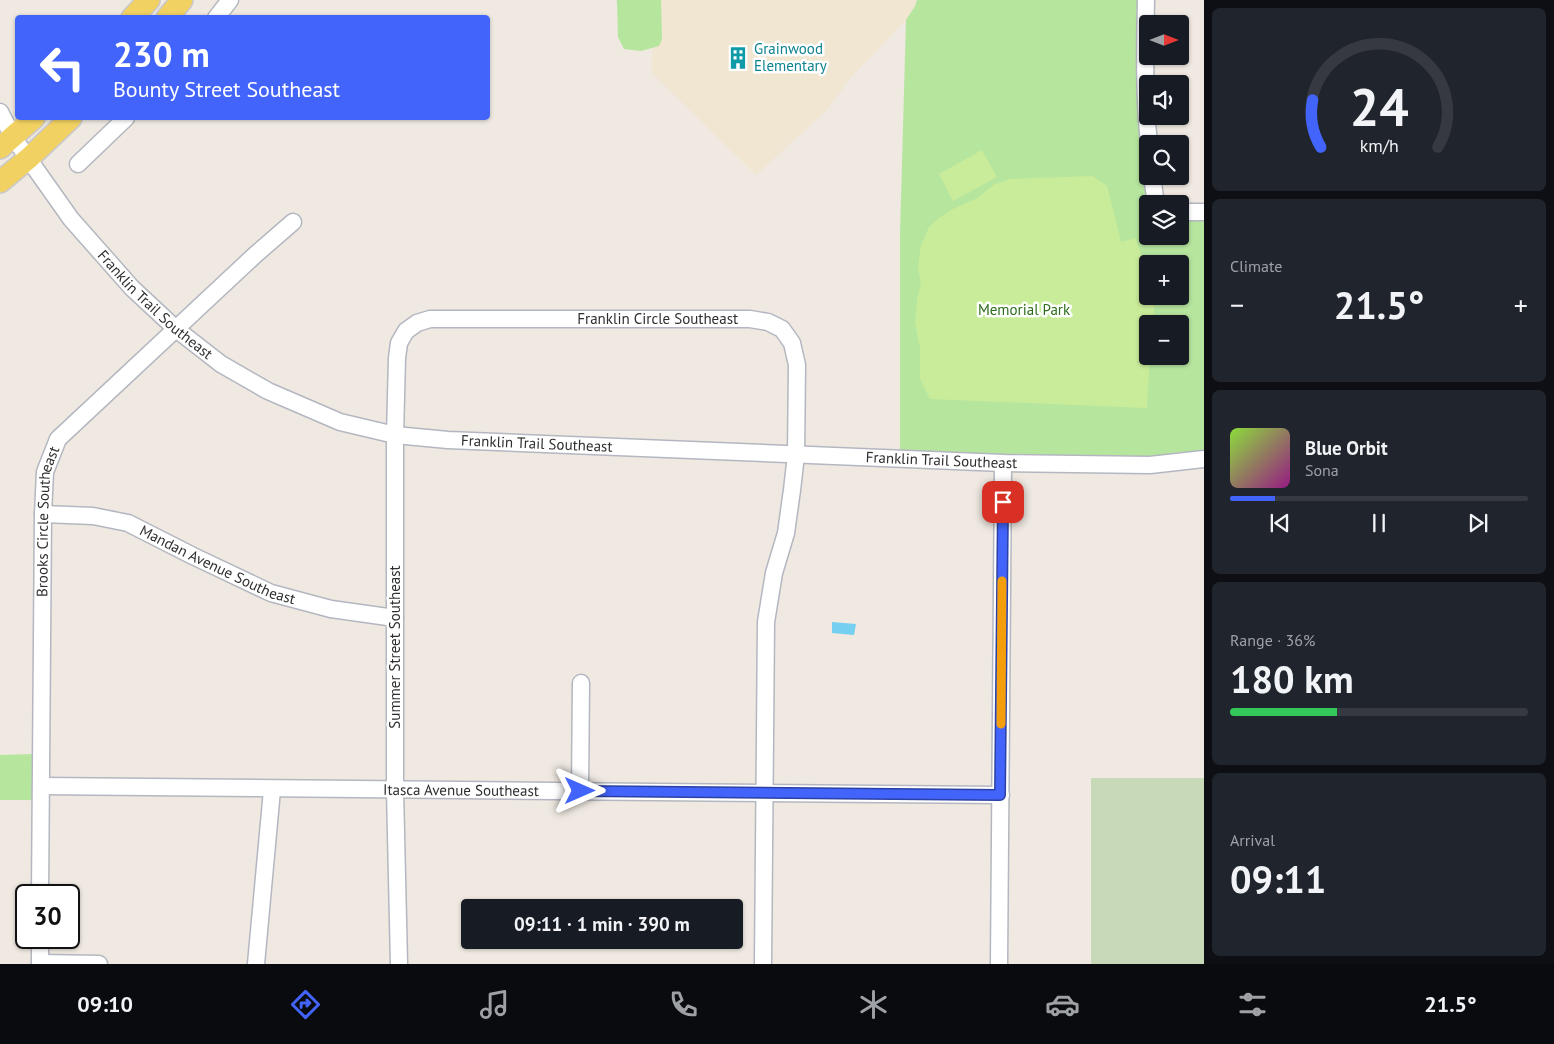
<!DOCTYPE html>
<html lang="en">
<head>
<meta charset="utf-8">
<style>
	:root { --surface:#171b24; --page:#20242c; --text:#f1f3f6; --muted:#9ea1a6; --line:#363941; --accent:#4264fb }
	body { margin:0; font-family:"PT Sans",sans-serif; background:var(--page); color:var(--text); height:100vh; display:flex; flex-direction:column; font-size:19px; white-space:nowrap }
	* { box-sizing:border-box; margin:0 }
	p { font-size:16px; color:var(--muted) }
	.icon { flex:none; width:28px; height:28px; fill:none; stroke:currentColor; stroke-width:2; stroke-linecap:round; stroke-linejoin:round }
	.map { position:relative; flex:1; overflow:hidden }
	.drawer { display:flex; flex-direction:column; gap:8px; padding:8px; background:#0d0f14; width:350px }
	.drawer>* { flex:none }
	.banner { position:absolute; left:15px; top:15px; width:475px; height:105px; border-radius:5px; box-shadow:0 1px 4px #0004; background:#4264fb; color:#fff; overflow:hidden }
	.needle { width:32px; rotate:90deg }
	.buttons { position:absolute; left:1139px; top:15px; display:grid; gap:10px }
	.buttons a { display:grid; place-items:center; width:50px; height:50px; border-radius:5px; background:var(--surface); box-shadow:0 1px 4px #0004; font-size:25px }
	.speed { position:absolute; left:15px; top:884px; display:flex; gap:10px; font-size:25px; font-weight:700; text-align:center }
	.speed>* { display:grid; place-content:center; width:65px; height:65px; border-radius:50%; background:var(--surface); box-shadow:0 1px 4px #0004; line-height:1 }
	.speed .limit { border:2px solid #111; border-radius:8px; background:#fff; color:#111 }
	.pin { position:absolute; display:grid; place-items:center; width:42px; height:42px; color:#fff; margin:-21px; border-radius:10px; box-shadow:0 2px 8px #0006 }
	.me { position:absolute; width:55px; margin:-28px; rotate:90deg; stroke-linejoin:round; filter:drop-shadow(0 0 4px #0008) }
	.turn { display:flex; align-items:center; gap:18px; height:105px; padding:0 15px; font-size:22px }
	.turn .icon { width:65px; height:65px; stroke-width:2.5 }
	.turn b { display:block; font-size:35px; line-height:42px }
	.big { font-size:38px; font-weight:700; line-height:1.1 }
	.drawer .card { flex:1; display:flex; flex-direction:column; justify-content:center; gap:8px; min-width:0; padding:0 18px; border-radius:8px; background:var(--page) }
	.drawer .dial { align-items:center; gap:0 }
	.dial svg { height:130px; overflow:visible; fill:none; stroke:var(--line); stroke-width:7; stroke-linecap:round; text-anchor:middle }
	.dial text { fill:var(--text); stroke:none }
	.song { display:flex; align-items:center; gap:15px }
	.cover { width:60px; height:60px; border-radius:8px; background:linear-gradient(135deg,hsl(90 70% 55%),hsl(310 70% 35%)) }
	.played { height:5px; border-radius:2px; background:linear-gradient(90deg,var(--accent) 15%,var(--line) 15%) }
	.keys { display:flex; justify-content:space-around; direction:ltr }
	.heat { display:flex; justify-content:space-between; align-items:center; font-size:28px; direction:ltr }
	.charge { height:8px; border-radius:4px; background:linear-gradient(90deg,#34c759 36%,var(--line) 0) }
	.trip { position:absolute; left:461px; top:899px; width:282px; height:50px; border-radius:5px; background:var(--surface); box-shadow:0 1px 4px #0004; font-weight:700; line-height:50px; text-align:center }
	.tabs { display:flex; height:80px; justify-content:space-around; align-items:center; background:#090b0e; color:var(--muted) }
	.tabs .icon { width:35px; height:35px }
	.tabs .current { color:var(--accent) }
	.tabs b { font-size:22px; color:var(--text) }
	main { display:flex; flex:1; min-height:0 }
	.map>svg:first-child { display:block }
	.education { fill:#f0e6d1 }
	.green { fill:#b6e59e; fill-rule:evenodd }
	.cemetery { fill:#c8d9b8 }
	.pitch { fill:#c9ec9a }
	.water { fill:#75cff0 }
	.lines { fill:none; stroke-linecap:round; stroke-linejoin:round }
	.minor-casing { stroke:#b4b7c1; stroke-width:19 }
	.major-casing { stroke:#c9c9c9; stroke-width:24 }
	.minor { stroke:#fff; stroke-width:16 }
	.major { stroke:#f2d163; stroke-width:21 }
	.route-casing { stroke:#2b41a3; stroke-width:12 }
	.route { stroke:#4264fb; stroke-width:9 }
	.slow { stroke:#f59e0b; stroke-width:9 }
	.labels { text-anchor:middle; stroke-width:5; stroke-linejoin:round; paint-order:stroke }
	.culture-label { font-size:15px; fill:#0d838f; stroke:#fff; text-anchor:start }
	.street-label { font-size:15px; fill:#2e2e2e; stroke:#fff }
	.park-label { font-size:15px; fill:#2c6e1b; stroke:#fff }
</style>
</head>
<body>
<main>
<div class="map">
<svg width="1204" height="964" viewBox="0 0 1204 964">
	<rect width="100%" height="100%" fill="#efe9e1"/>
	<path class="education" d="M 652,0 L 917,0 L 915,6 L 906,20 L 851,77 L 827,110 L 756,175 L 652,73 Z"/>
	<g class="green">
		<path d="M 616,0 L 661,0 L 662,39 L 659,46 L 641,51 L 624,49 L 618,37 L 617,1 Z"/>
		<path d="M 917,0 L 1139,0 L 1138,117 L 1147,198 L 1150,204 L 1148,204 L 1148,236 L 1180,236 L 1180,218 L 1204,219 L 1204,454 L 1119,458 L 900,452 L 900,235 L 906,20 L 915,6 ZM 1148,264 L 1180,264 L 1180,296 L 1148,296 ZM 1148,324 L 1180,324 L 1180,356 L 1148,356 Z"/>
		<path d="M 34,754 L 34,800 L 0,800 L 0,755 Z"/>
	</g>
	<rect class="cemetery" x="1091" y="778" width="113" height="186"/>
	<g class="pitch">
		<path d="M 982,150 L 997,177 L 953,201 L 939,174 Z"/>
		<path d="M 1093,176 L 1107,186 L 1121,242 L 1136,238 L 1147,274 L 1148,296 L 1155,296 L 1155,298 L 1153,324 L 1148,324 L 1148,356 L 1150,356 L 1147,408 L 930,399 L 920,379 L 920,347 L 915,323 L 917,299 L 921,284 L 918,267 L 921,245 L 929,227 L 939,218 L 951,210 L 977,198 L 995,184 L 1010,179 Z"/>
	</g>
	<path class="water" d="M 832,622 L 856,624 L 854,635 L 832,633 Z"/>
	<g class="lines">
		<defs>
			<g id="minor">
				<path d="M 1146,0 C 1145,48 1144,96 1149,144"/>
				<path d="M 216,18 L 230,0"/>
				<path id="s1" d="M 0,112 L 13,137 L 71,219 L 132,288 L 176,329 L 221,364 L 268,391 L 340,422 L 395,435 L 448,440 L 1003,463 L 1150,465 L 1204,459"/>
				<path d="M 78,164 L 126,118"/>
				<path d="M 1152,176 L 1156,204"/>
				<path d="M 1180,212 L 1204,212"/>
				<path id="s2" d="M 43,514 L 93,516 L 128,523 L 193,556 L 271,593 L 331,609 L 395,618"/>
				<path id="s3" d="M 41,786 C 361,791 681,791 1001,795"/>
				<path d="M 580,791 L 581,683"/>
				<path id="s4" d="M 40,895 L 43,514 L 45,472 L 58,439 L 255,255 L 293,222"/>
				<path d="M 40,963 L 99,964"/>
				<path d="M 40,964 L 40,938"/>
				<path d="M 256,964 L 272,790"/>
				<path id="s5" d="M 399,964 L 395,790 L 395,435 L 397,358 L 399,343 L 406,331 L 417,323 L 430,319 L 750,319 L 768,322 L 782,329 L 792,343 L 797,365 L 796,455 L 792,490 L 786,533 L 774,573 L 766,622 L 763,964"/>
				<path d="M 999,964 L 1003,463"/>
			</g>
			<g id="major">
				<path d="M 132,18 L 149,0"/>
				<path d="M 167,18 L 182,0"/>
				<path d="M 0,148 L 34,118"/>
				<path d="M 0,182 L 29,158 L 71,118"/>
			</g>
		</defs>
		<use href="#minor" class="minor-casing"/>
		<use href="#major" class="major-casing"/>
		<use href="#minor" class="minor"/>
		<use href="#major" class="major"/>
	</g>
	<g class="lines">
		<defs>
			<path id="route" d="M 580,791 L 1000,795 L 1003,502"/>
		</defs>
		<use href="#route" class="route-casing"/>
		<use href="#route" class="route"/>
		<path class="slow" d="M 1001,724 L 1002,581"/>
	</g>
	<defs>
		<symbol id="building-bare" viewBox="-9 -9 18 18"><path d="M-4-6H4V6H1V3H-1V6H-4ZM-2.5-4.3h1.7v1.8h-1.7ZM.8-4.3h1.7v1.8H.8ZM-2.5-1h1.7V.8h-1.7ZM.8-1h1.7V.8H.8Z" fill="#0f9aa8" stroke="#fff" stroke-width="2.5" paint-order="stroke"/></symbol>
	</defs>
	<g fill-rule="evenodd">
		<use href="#building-bare" x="722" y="42" width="32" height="32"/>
	</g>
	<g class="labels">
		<g class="culture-label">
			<text x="754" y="54">Grainwood<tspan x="754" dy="17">Elementary</tspan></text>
		</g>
		<g class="street-label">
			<text dy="5" stroke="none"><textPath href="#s1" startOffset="249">Franklin Trail Southeast</textPath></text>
			<text dy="5" stroke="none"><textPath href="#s5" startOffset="890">Franklin Circle Southeast</textPath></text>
			<text dy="5" stroke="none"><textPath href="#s1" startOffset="669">Franklin Trail Southeast</textPath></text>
			<text dy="5" stroke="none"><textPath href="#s1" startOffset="1074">Franklin Trail Southeast</textPath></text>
			<text dy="5" stroke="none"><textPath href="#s4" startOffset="374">Brooks Circle Southeast</textPath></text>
			<text dy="5" stroke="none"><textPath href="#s2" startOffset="185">Mandan Avenue Southeast</textPath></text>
			<text transform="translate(395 647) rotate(-90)" y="5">Summer Street Southeast</text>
			<text dy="5" stroke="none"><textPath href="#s3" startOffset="420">Itasca Avenue Southeast</textPath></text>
		</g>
		<g class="park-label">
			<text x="1024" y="315">Memorial Park</text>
		</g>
	</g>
</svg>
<div class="buttons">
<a><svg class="needle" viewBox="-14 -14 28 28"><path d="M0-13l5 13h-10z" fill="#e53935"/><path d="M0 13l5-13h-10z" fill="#9ea1a6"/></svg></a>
<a><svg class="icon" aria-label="sound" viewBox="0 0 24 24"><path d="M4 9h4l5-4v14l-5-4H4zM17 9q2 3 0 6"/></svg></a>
<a><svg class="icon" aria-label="search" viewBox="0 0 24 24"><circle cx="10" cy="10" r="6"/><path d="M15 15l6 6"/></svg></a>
<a><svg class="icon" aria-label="layers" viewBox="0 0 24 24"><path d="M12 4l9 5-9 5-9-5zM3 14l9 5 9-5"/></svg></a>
<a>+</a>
<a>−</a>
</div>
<div class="speed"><div class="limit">30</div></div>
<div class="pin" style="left:1003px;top:502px;background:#d93025"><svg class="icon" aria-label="arrive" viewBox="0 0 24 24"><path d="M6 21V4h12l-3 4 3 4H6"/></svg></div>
<svg class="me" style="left:580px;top:791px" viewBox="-20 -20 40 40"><path d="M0-17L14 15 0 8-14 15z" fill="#4264fb" stroke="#fff" stroke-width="4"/></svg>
<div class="trip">09:11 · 1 min · 390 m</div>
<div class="banner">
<div class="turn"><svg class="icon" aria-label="left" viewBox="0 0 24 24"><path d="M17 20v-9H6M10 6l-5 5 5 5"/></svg><div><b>230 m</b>Bounty Street Southeast</div></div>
</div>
</div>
<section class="drawer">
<div class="card dial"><svg viewBox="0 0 100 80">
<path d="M14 69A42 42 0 1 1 86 69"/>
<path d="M14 69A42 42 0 0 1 9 40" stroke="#4264fb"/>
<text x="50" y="56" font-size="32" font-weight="700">24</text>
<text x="50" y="72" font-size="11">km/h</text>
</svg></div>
<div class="card"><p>Climate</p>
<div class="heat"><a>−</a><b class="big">21.5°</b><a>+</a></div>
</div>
<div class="card">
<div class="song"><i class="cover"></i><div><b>Blue Orbit</b><p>Sona</p></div></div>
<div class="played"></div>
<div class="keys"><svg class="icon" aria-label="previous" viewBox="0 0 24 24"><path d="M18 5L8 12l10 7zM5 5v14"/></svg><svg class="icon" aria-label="pause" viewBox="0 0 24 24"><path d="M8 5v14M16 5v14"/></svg><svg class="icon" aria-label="next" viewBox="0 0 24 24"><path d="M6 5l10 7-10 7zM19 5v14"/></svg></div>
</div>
<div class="card"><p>Range · 36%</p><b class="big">180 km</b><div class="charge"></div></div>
<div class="card"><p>Arrival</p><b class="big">09:11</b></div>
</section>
</main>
<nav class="tabs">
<b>09:10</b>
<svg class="icon current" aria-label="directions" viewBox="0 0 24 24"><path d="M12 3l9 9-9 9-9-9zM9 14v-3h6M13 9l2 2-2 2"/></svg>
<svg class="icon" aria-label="music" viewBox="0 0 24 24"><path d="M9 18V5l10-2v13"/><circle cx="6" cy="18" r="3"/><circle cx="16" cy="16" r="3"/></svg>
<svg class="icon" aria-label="phone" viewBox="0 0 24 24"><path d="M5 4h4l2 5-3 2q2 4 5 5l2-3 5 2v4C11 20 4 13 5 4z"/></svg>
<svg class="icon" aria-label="climate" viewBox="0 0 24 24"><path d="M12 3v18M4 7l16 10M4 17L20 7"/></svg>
<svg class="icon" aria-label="car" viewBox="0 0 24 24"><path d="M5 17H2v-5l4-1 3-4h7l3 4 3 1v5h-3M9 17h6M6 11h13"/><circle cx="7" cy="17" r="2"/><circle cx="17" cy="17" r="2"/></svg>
<svg class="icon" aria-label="filters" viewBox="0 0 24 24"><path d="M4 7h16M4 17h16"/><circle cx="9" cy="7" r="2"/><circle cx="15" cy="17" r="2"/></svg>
<b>21.5°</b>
</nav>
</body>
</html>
